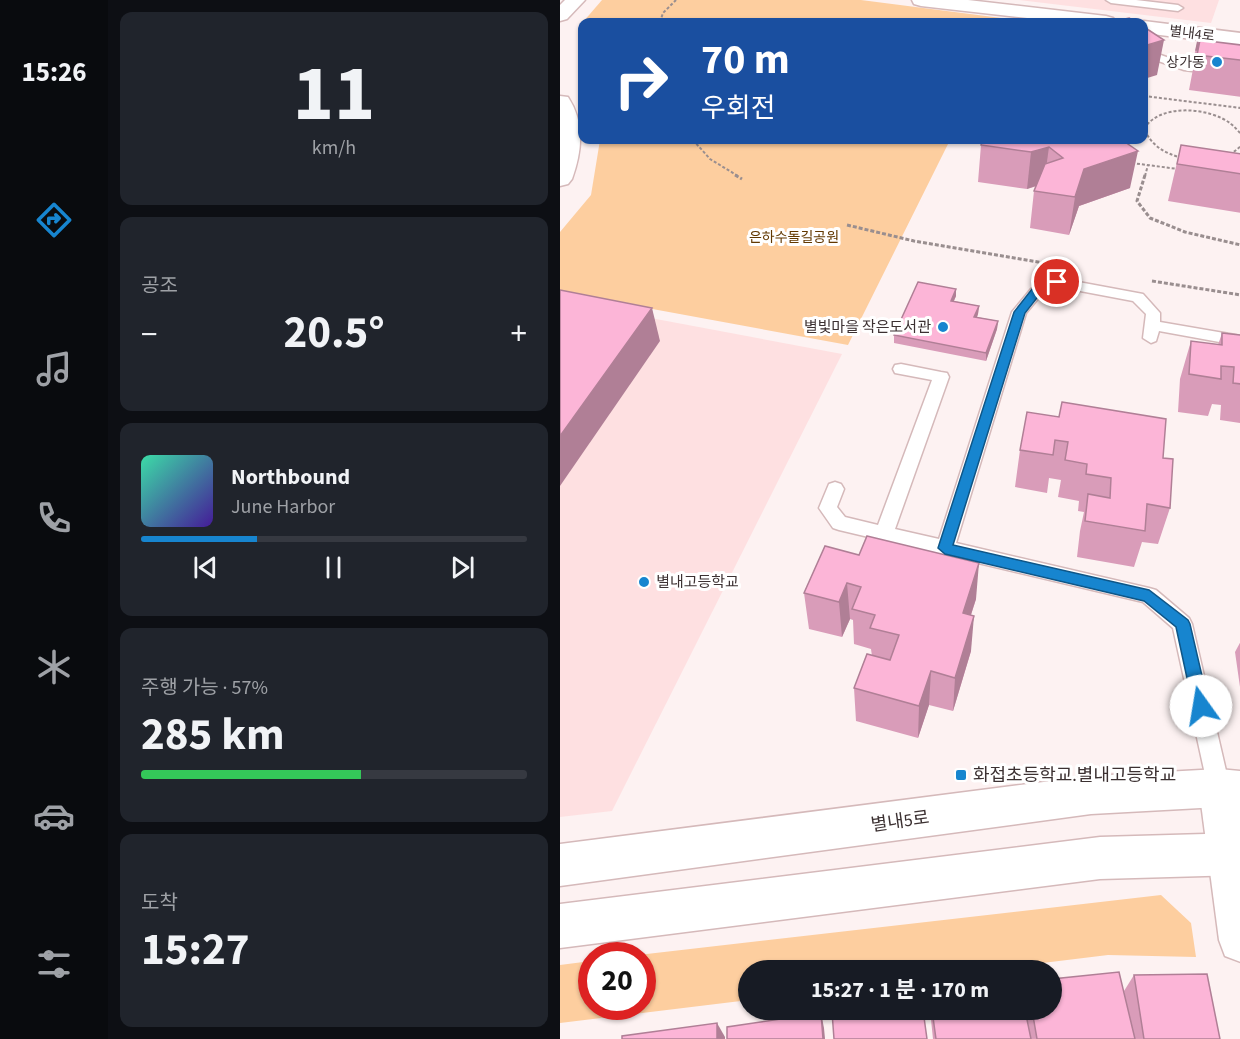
<!DOCTYPE html>
<html lang="ko">
<head>
<meta charset="utf-8">
<style>
	:root { --surface:#171b24; --page:#20242c; --text:#f1f3f6; --muted:#9ea1a6; --line:#363941; --accent:#1785cf }
	body { margin:0; font-family:"Source Sans 3","Noto Sans KR",sans-serif; background:var(--page); color:var(--text); height:100vh; display:flex; flex-direction:column; font-size:22px; white-space:nowrap }
	* { box-sizing:border-box; margin:0 }
	p { font-size:20px; color:var(--muted) }
	.icon { flex:none; width:33px; height:33px; fill:none; stroke:currentColor; stroke-width:2; stroke-linecap:round; stroke-linejoin:round }
	.map { position:relative; flex:1; overflow:hidden }
	.details { display:flex; flex-direction:column; gap:12px; padding:12px; background:#0d0f14; width:452px }
	.details>* { flex:none }
	.banner { position:absolute; left:18px; top:18px; width:570px; height:126px; border-radius:12px; box-shadow:0 2px 4px #0004; background:#1a4fa0; color:#fff; overflow:hidden }
	.speed { position:absolute; left:18px; top:942px; display:flex; gap:12px; font-size:30px; font-weight:700; text-align:center }
	.speed>* { display:grid; place-content:center; width:78px; height:78px; border-radius:50%; background:var(--surface); box-shadow:0 2px 4px #0004; line-height:1 }
	.speed .limit { border:9px solid #d22; background:#fff; color:#111 }
	.pin { position:absolute; display:grid; place-items:center; width:51px; height:51px; color:#fff; margin:-26px; border:3px solid #fff; border-radius:50%; box-shadow:0 2px 6px #0007 }
	.me { position:absolute; width:66px; margin:-33px; rotate:347deg; stroke-linejoin:round; filter:drop-shadow(0 0 4px #0008) }
	.turn { display:flex; align-items:center; gap:21px; height:126px; padding:0 24px; font-size:27px }
	.turn .icon { width:78px; height:78px; stroke-width:2.5 }
	.turn b { display:block; font-size:42px; line-height:51px }
	.big { font-size:45px; font-weight:700; line-height:1.1 }
	.details .widget { flex:1; display:flex; flex-direction:column; justify-content:center; gap:9px; min-width:0; padding:0 21px; border-radius:12px; background:var(--page) }
	.details .dial { align-items:center; gap:0 }
	.dial b { font-size:78px; line-height:1 }
	.song { display:flex; align-items:center; gap:18px }
	.cover { width:72px; height:72px; border-radius:9px; background:linear-gradient(135deg,hsl(160 70% 55%),hsl(260 70% 35%)) }
	.played { height:6px; border-radius:3px; background:linear-gradient(90deg,var(--accent) 30%,var(--line) 30%) }
	.keys { display:flex; justify-content:space-around; direction:ltr }
	.heat { display:flex; justify-content:space-between; align-items:center; font-size:33px; direction:ltr }
	.charge { height:9px; border-radius:4px; background:linear-gradient(90deg,#34c759 57%,var(--line) 0) }
	.trip { position:absolute; left:178px; top:960px; width:324px; height:60px; border-radius:30px; background:var(--surface); box-shadow:0 2px 4px #0004; font-weight:700; line-height:60px; text-align:center }
	main { display:flex; flex:1; min-height:0 }
	.dock { display:flex; flex-direction:column; width:108px; justify-content:space-around; align-items:center; background:#090b0e; color:var(--muted) }
	.dock .icon { width:42px; height:42px }
	.dock .active { color:var(--accent) }
	.dock b { font-size:27px; color:var(--text) }
	.map>svg:first-child { display:block }
	.built { fill:#fee0e1 }
	.green { fill:#fdce9f }
	.lines { fill:none; stroke-linecap:round; stroke-linejoin:round }
	.service-casing { stroke:#d5b9ba; stroke-width:3 }
	.minor-casing { stroke:#d5b9ba; stroke-width:3 }
	.tertiary-casing { stroke:#d5b9ba; stroke-width:3 }
	.path-far1 { stroke:#998e8f; stroke-width:2; stroke-dasharray:3 2; stroke-linecap:butt }
	.path { stroke:#998e8f; stroke-width:3; stroke-dasharray:4 2; stroke-linecap:butt }
	.service { fill:#fff; fill-rule:evenodd }
	.minor { fill:#fff; fill-rule:evenodd }
	.tertiary { fill:#fff; fill-rule:evenodd }
	.wall { fill:#d99cb9 }
	.shaded-wall { fill:#b07f96 }
	.building { fill:#fcb5d7; stroke:#b07f96; stroke-width:1.5 }
	.route { fill:#1785cf; stroke:#0f5687; stroke-width:1.5 }
	.poi-dot { fill:#1785cf; stroke:#fff; stroke-width:2 }
	.labels { text-anchor:middle; stroke-width:6; stroke-linejoin:round; paint-order:stroke }
	.far-street-label { font-size:14px; fill:#3c3132; stroke:#fff }
	.far-poi-label { font-size:14px; fill:#3c3132; stroke:#fff; text-anchor:end }
	.far-park-label { font-size:14px; fill:#623800; stroke:#fff }
	.poi-label { font-size:15px; fill:#3c3132; stroke:#fff; text-anchor:end }
	.near-poi-label { font-size:18px; fill:#3c3132; stroke:#fff; text-anchor:start }
	.near-street-label { font-size:18px; fill:#3c3132; stroke:#fff }
</style>
</head>
<body>
<main>
<nav class="dock">
<b>15:26</b>
<svg class="icon active" aria-label="directions" viewBox="0 0 24 24"><path d="M12 3l9 9-9 9-9-9zM9 14v-3h6M13 9l2 2-2 2"/></svg>
<svg class="icon" aria-label="music" viewBox="0 0 24 24"><path d="M9 18V5l10-2v13"/><circle cx="6" cy="18" r="3"/><circle cx="16" cy="16" r="3"/></svg>
<svg class="icon" aria-label="phone" viewBox="0 0 24 24"><path d="M5 4h4l2 5-3 2q2 4 5 5l2-3 5 2v4C11 20 4 13 5 4z"/></svg>
<svg class="icon" aria-label="climate" viewBox="0 0 24 24"><path d="M12 3v18M4 7l16 10M4 17L20 7"/></svg>
<svg class="icon" aria-label="car" viewBox="0 0 24 24"><path d="M5 17H2v-5l4-1 3-4h7l3 4 3 1v5h-3M9 17h6M6 11h13"/><circle cx="7" cy="17" r="2"/><circle cx="17" cy="17" r="2"/></svg>
<svg class="icon" aria-label="filters" viewBox="0 0 24 24"><path d="M4 7h16M4 17h16"/><circle cx="9" cy="7" r="2"/><circle cx="15" cy="17" r="2"/></svg>
</nav>
<section class="details">
<div class="widget dial"><b>11</b><p>km/h</p></div>
<div class="widget"><p>공조</p>
<div class="heat"><a>−</a><b class="big">20.5°</b><a>+</a></div>
</div>
<div class="widget">
<div class="song"><i class="cover"></i><div><b>Northbound</b><p>June Harbor</p></div></div>
<div class="played"></div>
<div class="keys"><svg class="icon" aria-label="previous" viewBox="0 0 24 24"><path d="M18 5L8 12l10 7zM5 5v14"/></svg><svg class="icon" aria-label="pause" viewBox="0 0 24 24"><path d="M8 5v14M16 5v14"/></svg><svg class="icon" aria-label="next" viewBox="0 0 24 24"><path d="M6 5l10 7-10 7zM19 5v14"/></svg></div>
</div>
<div class="widget"><p>주행 가능 · 57%</p><b class="big">285 km</b><div class="charge"></div></div>
<div class="widget"><p>도착</p><b class="big">15:27</b></div>
</section>
<div class="map">
<svg width="681" height="1039" viewBox="0 0 681 1039">
	<rect width="100%" height="100%" fill="#fdf2f2"/>
	<g class="built">
		<path d="M 459,0 L 659,0 L 651,23 Z"/>
		<path d="M 0,301 L 282,354 L 52,811 L 0,817 Z"/>
	</g>
	<g class="green">
		<path d="M 42,0 L 301,0 L 449,19 L 447,22 L 23,22 Z"/>
		<path d="M 40,140 L 390,140 L 288,345 L 0,292 L 0,232 L 31,195 Z"/>
		<path d="M 601,895 L 631,923 L 636,957 L 548,955 L 425,970 L 189,970 L 189,1000 L 0,1023 L 0,965 L 31,961 L 32,1006 L 82,1006 L 82,956 L 78,955 Z"/>
	</g>
	<g class="lines">
		<defs>
			<g id="service">
				<path d="M 546,0 L 576,0 L 618,5 L 623,8 L 618,11 L 551,3 Z"/>
				<path d="M 584,49 L 626,64 L 681,71 L 681,77 L 624,70 L 584,56 Z"/>
				<path d="M 497,278 L 583,294 L 600,313 L 600,322 L 681,336 L 681,346 L 599,331 L 596,341 L 591,343 L 583,338 L 586,314 L 573,301 L 499,287 L 481,295 L 466,313 L 396,543 L 589,588 L 596,590 L 629,618 L 632,624 L 670,788 L 667,795 L 659,798 L 651,795 L 648,788 L 613,628 L 583,602 L 279,530 L 273,528 L 259,508 L 269,484 L 275,482 L 281,484 L 284,489 L 277,507 L 285,517 L 318,525 L 372,380 L 335,373 L 333,369 L 335,365 L 341,364 L 381,372 L 387,373 L 389,377 L 335,529 L 379,539 L 452,312 L 471,289 Z"/>
			</g>
			<g id="minor">
				<path d="M 352,0 L 408,0 L 546,16 L 553,18 L 556,22 L 503,22 L 361,6 L 354,4 Z"/>
				<path d="M 584,21 L 681,33 L 681,45 L 584,33 L 584,22 L 579,22 Z"/>
				<path d="M 659,769 L 673,775 L 681,796 L 681,962 L 665,956 L 659,940 L 639,788 L 645,775 Z"/>
			</g>
			<g id="tertiary">
				<path d="M 5,0 L 25,0 L 7,19 L 0,21 L 0,5 Z"/>
				<path d="M 0,96 L 8,97 C 25,123 22,151 12,179 L 8,184 L 0,186 Z"/>
				<path d="M 659,769 L 681,771 L 681,809 L 659,807 L 531,814 L 0,886 L 0,844 L 531,776 Z"/>
				<path d="M 681,833 L 681,875 L 540,879 L 0,948 L 0,904 L 540,837 Z"/>
			</g>
		</defs>
		<use href="#service" class="service-casing"/>
		<use href="#minor" class="minor-casing"/>
		<use href="#tertiary" class="tertiary-casing"/>
		<g class="path-far1">
			<path d="M 100,22 L 103,13 L 116,0"/>
			<path d="M 584,96 L 681,108"/>
			<path d="M 133,140 L 150,159 L 178,176"/>
			<path d="M 670,155 L 681,146"/>
			<path d="M 622,158 C 604,153 592,146 584,129 C 599,103 650,107 671,124 C 675,127 678,131 681,134"/>
			<path d="M 572,163 L 618,169"/>
			<path d="M 585,176 L 588,165"/>
		</g>
		<g class="path">
			<path d="M 175,175 L 182,179"/>
			<path d="M 585,175 L 577,201 L 590,218 L 625,232 L 681,245"/>
			<path d="M 287,225 L 354,241 L 490,264"/>
			<path d="M 592,281 L 681,295"/>
		</g>
		<use href="#service" class="service"/>
		<use href="#minor" class="minor"/>
		<use href="#tertiary" class="tertiary"/>
	</g>
	<g class="wall">
		<path d="M 638,40 L 681,45 L 681,97 L 629,90 L 634,64 L 632,64 Z"/>
		<path d="M 562,140 L 570,188 L 519,206 L 509,235 L 470,228 L 474,191 L 477,186 L 467,189 L 418,182 L 421,145 Z"/>
		<path d="M 621,145 L 681,154 L 681,213 L 608,201 Z"/>
		<path d="M 396,289 L 396,296 L 394,301 L 419,306 L 418,314 L 417,317 L 438,321 L 437,329 L 426,361 L 334,343 L 334,335 Z"/>
		<path d="M 662,333 L 681,335 L 681,432 L 680,432 L 680,423 L 660,420 L 661,405 L 652,404 L 648,416 L 618,412 L 620,379 L 631,341 L 658,345 Z"/>
		<path d="M 467,412 L 603,458 L 610,508 L 598,544 L 582,542 L 574,567 L 517,557 L 520,531 L 524,512 L 518,511 L 519,501 L 498,497 L 501,480 L 489,478 L 487,493 L 455,487 L 460,450 Z"/>
		<path d="M 265,546 L 416,599 L 411,615 L 411,651 L 393,711 L 369,705 L 358,738 L 296,721 L 294,688 L 312,656 L 311,649 L 294,644 L 293,620 L 290,619 L 282,637 L 249,629 L 244,593 Z"/>
		<path d="M 681,641 L 681,694 L 675,652 Z"/>
		<path d="M 574,975 L 660,1039 L 373,1039 L 370,1010 L 492,1010 L 565,999 L 564,991 Z"/>
	</g>
	<g class="shaded-wall">
		<path d="M 604,40 L 597,75 L 584,79 L 584,46 Z"/>
		<path d="M 489,147 L 484,183 L 467,189 L 471,152 Z"/>
		<path d="M 578,151 L 570,188 L 519,206 L 509,235 L 515,197 L 524,169 Z"/>
		<path d="M 396,289 L 396,296 L 390,309 L 391,301 Z"/>
		<path d="M 419,306 L 418,314 L 414,325 L 414,317 Z"/>
		<path d="M 92,308 L 100,341 L 0,486 L 0,436 Z"/>
		<path d="M 438,321 L 437,329 L 426,361 L 426,353 Z"/>
		<path d="M 419,563 L 416,599 L 400,648 L 403,613 Z"/>
		<path d="M 287,583 L 290,619 L 282,637 L 279,602 Z"/>
		<path d="M 414,616 L 411,651 L 393,711 L 395,678 Z"/>
		<path d="M 371,671 L 369,705 L 358,738 L 359,706 Z"/>
		<path d="M 261,1013 L 264,1028 L 265,1039 L 263,1039 Z"/>
		<path d="M 157,1023 L 165,1037 L 165,1039 L 157,1039 Z"/>
	</g>
	<g class="building">
		<path d="M 569,18 L 576,22 L 552,22 Z"/>
		<path d="M 584,27 L 604,40 L 584,46 Z"/>
		<path d="M 638,40 L 640,40 L 637,50 L 636,50 Z"/>
		<path d="M 640,40 L 681,45 L 681,60 L 637,55 Z"/>
		<path d="M 423,140 L 562,140 L 578,151 L 524,169 L 515,197 L 474,191 L 485,164 L 503,158 L 489,147 L 471,152 L 421,145 Z"/>
		<path d="M 621,145 L 681,154 L 681,174 L 617,164 Z"/>
		<path d="M 358,282 L 396,289 L 391,301 L 419,306 L 414,317 L 438,321 L 426,353 L 334,335 Z"/>
		<path d="M 0,290 L 92,308 L 0,436 Z"/>
		<path d="M 662,333 L 681,335 L 681,384 L 673,383 L 674,367 L 661,366 L 661,379 L 629,374 L 631,341 L 662,345 Z"/>
		<path d="M 502,402 L 606,419 L 603,458 L 613,459 L 610,508 L 587,504 L 585,531 L 525,521 L 528,494 L 550,498 L 551,478 L 526,474 L 527,464 L 505,460 L 508,442 L 495,440 L 493,455 L 460,450 L 467,412 L 499,417 Z"/>
		<path d="M 307,536 L 419,563 L 403,613 L 414,616 L 395,678 L 371,671 L 359,706 L 294,688 L 307,654 L 330,660 L 339,635 L 310,628 L 315,615 L 292,609 L 301,587 L 287,583 L 279,602 L 244,593 L 265,546 L 299,555 Z"/>
		<path d="M 559,972 L 575,1039 L 477,1039 L 472,1010 L 492,1010 L 492,979 Z"/>
		<path d="M 647,974 L 660,1039 L 584,1039 L 574,975 Z"/>
		<path d="M 296,1010 L 363,1010 L 367,1039 L 274,1039 L 272,1012 Z"/>
		<path d="M 372,1010 L 465,1010 L 471,1039 L 376,1039 Z"/>
		<path d="M 261,1013 L 263,1039 L 167,1039 L 167,1027 Z"/>
		<path d="M 157,1023 L 157,1039 L 62,1039 L 62,1036 Z"/>
	</g>
	<path class="route" d="M 497,279 L 501,280 L 501,285 L 480,294 L 465,313 L 393,545 L 589,590 L 628,620 L 630,624 L 649,706 L 646,711 L 641,713 L 635,711 L 633,706 L 616,627 L 584,601 L 385,554 L 378,548 L 454,312 L 472,289 Z"/>
	<g class="poi-dot">
		<circle cx="657" cy="62" r="6"/>
		<circle cx="383" cy="327" r="6"/>
		<circle cx="84" cy="582" r="6"/>
		<rect x="395" y="769" width="12" height="12" rx="3"/>
	</g>
	<g class="labels">
		<g class="far-street-label">
			<text transform="translate(632 33) rotate(7)" y="5">별내4로</text>
		</g>
		<g class="far-poi-label">
			<text x="645" y="67">상가동</text>
		</g>
		<g class="far-park-label">
			<text x="234" y="242">은하수돌길공원</text>
		</g>
		<g class="poi-label">
			<text x="371" y="332">별빛마을 작은도서관</text>
			<text x="96" y="587" text-anchor="start">별내고등학교</text>
		</g>
		<g class="near-poi-label">
			<text x="413" y="781">화접초등학교.별내고등학교</text>
		</g>
		<g class="near-street-label">
			<text transform="translate(340 821) rotate(-8)" y="6">별내5로</text>
		</g>
	</g>
</svg>
<div class="speed"><div class="limit">20</div></div>
<div class="pin" style="left:497px;top:282px;background:#d93025"><svg class="icon" aria-label="arrive" viewBox="0 0 24 24"><path d="M6 21V4h12l-3 4 3 4H6"/></svg></div>
<svg class="me" style="left:641px;top:706px" viewBox="-20 -20 40 40"><circle r="19" fill="#fff"/><path d="M0-13L10 11 0 6-10 11z" fill="#1785cf"/></svg>
<div class="trip">15:27 · 1 분 · 170 m</div>
<div class="banner">
<div class="turn"><svg class="icon" aria-label="right" viewBox="0 0 24 24"><path d="M7 20v-9h11M14 6l5 5-5 5"/></svg><div><b>70 m</b>우회전</div></div>
</div>
</div>
</main>
</body>
</html>
